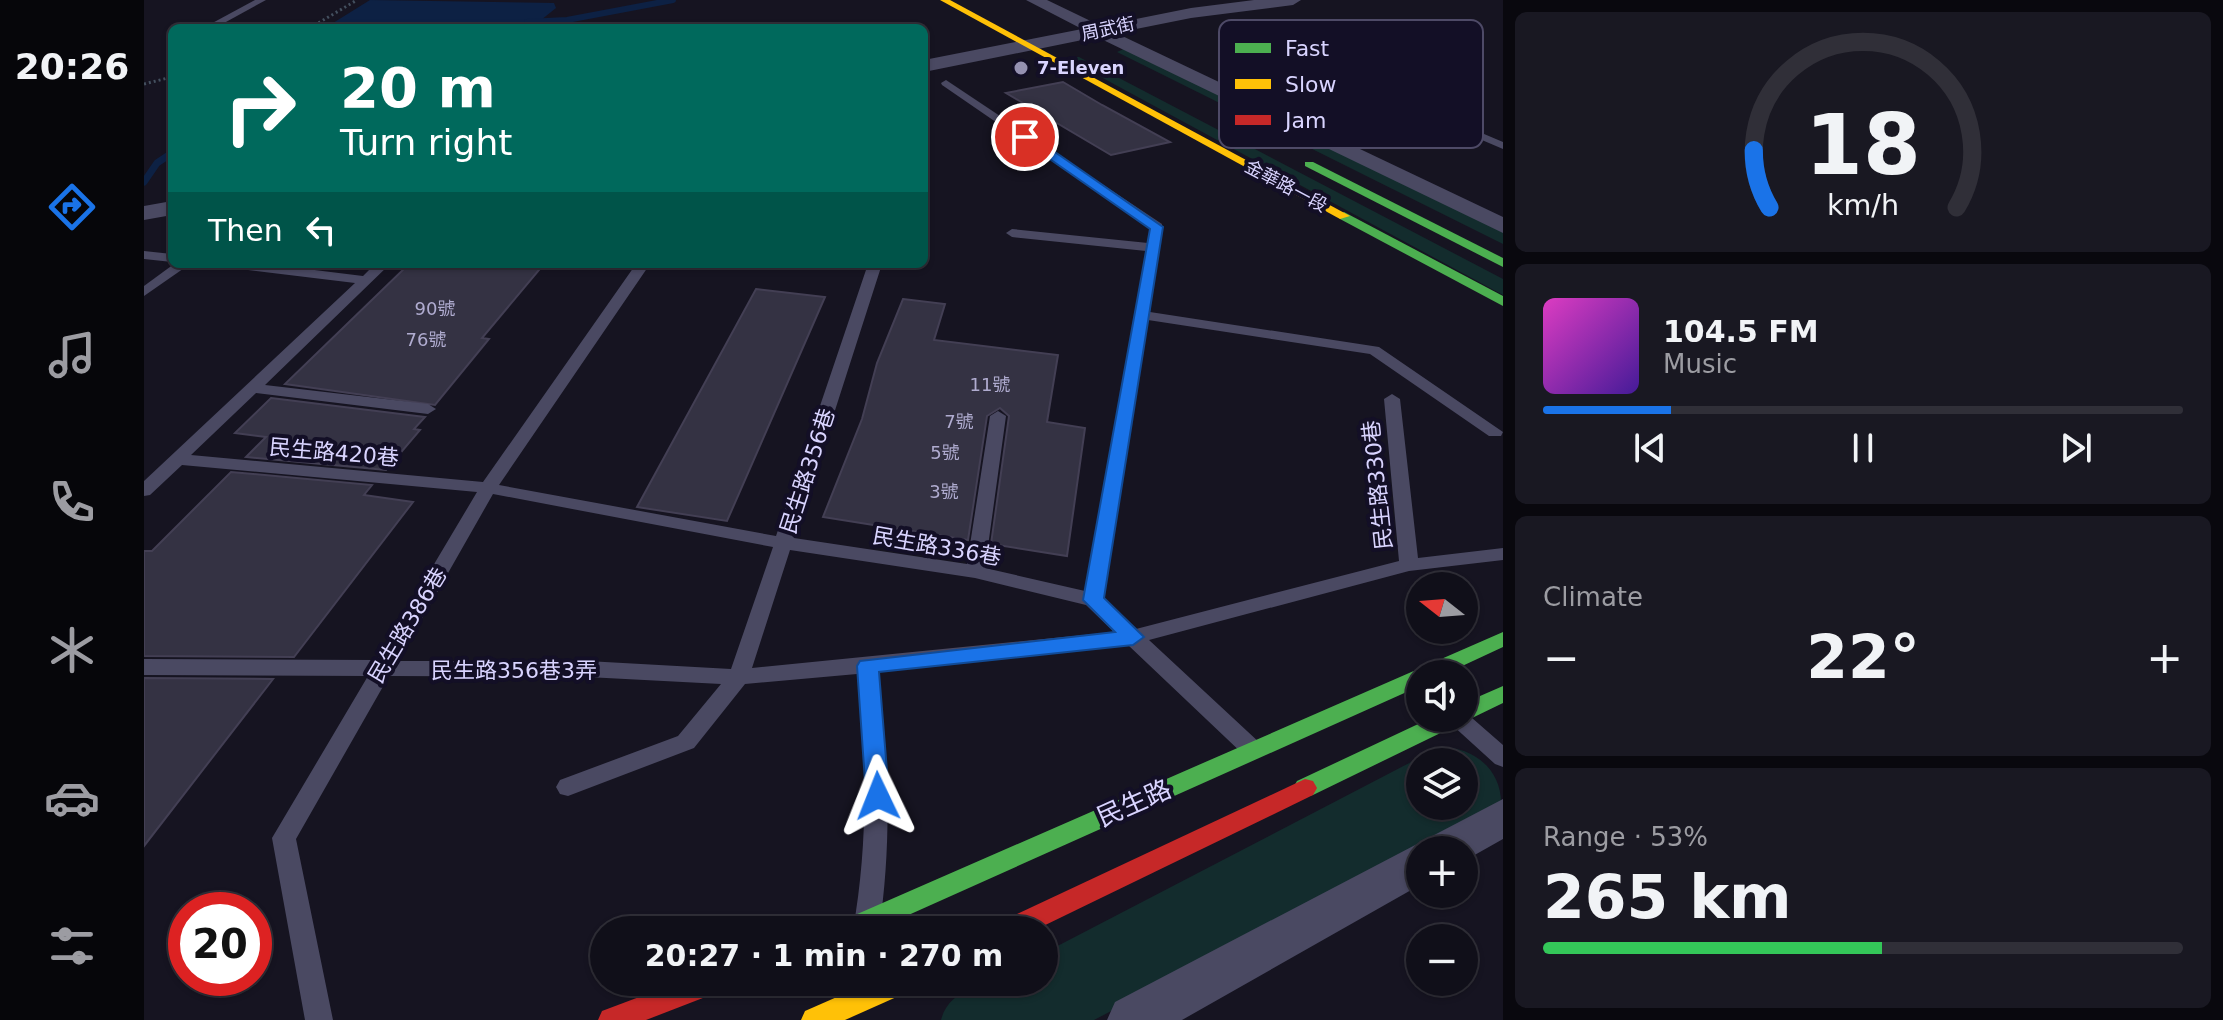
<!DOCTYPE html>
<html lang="en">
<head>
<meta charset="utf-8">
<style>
	:root { --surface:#100f19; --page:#191822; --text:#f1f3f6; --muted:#9c9ca2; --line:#302f38; --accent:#1a73e8 }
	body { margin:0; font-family:"DejaVu Sans","Noto Sans TC",sans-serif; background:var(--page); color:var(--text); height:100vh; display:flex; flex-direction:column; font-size:30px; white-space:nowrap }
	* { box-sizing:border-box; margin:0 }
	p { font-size:26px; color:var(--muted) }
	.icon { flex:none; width:44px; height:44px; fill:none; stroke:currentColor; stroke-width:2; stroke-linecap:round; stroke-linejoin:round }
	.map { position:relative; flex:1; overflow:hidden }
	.drawer { display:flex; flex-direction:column; gap:12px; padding:12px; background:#09080e; width:720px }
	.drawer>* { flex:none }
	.guide { position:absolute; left:24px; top:24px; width:760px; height:244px; border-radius:12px; box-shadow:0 2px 6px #0004,0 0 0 2px var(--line); background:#00695c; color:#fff; overflow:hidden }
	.needle { width:52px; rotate:287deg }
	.buttons { position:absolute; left:1262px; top:572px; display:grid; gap:16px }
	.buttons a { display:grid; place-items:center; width:72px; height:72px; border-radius:50%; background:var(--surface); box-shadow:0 2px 6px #0004,0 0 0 2px var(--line); font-size:40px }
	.speed { position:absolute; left:24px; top:892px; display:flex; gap:16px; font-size:40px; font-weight:700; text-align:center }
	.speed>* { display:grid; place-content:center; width:104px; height:104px; border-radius:50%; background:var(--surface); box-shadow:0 2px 6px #0004,0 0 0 2px var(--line); line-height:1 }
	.speed .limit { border:12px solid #d22; background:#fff; color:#111 }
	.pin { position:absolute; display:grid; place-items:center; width:68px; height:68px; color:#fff; margin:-34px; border:4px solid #fff; border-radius:50%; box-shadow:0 2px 8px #0007 }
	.me { position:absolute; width:88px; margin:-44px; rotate:358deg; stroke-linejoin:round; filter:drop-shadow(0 0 6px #0008) }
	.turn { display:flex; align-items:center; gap:28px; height:168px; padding:0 40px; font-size:36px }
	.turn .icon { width:104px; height:104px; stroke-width:2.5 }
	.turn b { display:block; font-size:56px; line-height:68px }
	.then { display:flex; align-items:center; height:76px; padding:0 40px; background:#0003; gap:16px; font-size:30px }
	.big { font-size:60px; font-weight:800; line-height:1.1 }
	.drawer .tile { flex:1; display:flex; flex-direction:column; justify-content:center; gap:12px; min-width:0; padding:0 28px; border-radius:12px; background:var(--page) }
	.drawer .dial { align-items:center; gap:0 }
	.dial svg { height:208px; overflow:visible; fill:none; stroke:var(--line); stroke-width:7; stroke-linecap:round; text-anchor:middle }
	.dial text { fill:var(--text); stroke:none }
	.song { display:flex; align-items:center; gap:24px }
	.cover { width:96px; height:96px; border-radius:12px; background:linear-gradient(135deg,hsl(310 70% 55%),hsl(260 70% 35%)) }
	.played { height:8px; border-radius:4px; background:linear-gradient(90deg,var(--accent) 20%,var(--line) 20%) }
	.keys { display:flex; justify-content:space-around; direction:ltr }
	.heat { display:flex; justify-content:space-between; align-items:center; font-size:44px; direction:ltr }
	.charge { height:12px; border-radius:6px; background:linear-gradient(90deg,#34c759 53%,var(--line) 0) }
	.trip { position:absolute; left:446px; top:916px; width:468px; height:80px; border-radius:40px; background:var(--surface); box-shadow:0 2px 6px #0004,0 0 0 2px var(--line); font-weight:800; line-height:80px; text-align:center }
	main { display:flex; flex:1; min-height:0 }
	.tabs { display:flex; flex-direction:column; width:144px; justify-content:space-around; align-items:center; background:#06060a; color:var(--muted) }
	.tabs .icon { width:56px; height:56px }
	.tabs .selected { color:var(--accent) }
	.tabs b { font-size:36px; color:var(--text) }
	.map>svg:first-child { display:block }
	.green { fill:#132c2d; fill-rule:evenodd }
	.water { fill:#0d2144 }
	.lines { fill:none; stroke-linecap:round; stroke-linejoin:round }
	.stream-far1 { stroke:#0d2144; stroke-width:6 }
	.stream { stroke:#0d2144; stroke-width:7 }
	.building { fill:#343243; stroke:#433f54; stroke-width:2 }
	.path { stroke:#44505f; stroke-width:3; stroke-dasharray:2 3; stroke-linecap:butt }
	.lane { fill:#4a4962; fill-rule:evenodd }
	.street { fill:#4a4962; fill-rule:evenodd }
	.fast { fill:#4caf50; fill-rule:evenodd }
	.slow { fill:#ffc107; fill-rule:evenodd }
	.jam { fill:#c62828; fill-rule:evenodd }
	.route { fill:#1a73e8; stroke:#114b97; stroke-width:2 }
	.poi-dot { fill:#9591b1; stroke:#130f26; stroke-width:3 }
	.labels { text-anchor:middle; stroke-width:8; stroke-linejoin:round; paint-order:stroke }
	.far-street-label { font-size:18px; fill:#d9d4ff; stroke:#130f26 }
	.far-poi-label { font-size:18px; font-weight:bold; fill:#d9d4ff; stroke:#130f26; text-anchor:start }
	.number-label { font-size:18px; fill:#b0acd0 }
	.street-label { font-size:22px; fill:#d9d4ff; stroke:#130f26 }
	.near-street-label { font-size:26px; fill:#d9d4ff; stroke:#130f26 }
	.key { fill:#130f26; stroke:#4e4a67; stroke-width:2 }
	.key-label { font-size:22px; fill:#d9d4ff }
</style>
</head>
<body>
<main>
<nav class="tabs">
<b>20:26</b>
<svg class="icon selected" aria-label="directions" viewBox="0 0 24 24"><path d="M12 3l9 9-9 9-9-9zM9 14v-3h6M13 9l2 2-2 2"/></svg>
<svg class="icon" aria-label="music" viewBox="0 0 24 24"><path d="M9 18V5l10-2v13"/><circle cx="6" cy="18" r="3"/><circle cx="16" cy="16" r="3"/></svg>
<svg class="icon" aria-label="phone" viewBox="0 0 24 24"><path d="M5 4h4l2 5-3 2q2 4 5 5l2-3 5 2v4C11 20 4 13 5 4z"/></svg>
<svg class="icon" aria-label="climate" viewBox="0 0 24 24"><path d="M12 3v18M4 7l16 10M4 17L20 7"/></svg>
<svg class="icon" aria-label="car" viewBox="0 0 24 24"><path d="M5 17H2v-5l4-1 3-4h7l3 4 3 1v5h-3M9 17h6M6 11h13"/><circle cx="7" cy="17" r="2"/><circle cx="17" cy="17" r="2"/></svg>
<svg class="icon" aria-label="filters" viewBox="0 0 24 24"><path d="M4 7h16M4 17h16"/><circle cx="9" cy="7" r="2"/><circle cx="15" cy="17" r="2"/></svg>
</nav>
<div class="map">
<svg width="1359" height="1020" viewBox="0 0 1359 1020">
	<rect width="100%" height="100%" fill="#161421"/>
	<g class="green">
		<path d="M 982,48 L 1359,229 L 1359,244 L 973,52 Z"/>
		<path d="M 920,57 L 935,57 L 1359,279 L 1359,295 Z"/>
		<path d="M 1296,747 C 1329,747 1359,769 1357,807 L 950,1020 L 797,1020 C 808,978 866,982 900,982 L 900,953 ZM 1276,762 L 1320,762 L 1320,806 L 1276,806 Z"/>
	</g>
	<path class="water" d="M 226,0 L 410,3 L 412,8 L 387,28 L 181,28 Z"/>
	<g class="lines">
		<path class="stream-far1" d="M 383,22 L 423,20 L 529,0"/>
		<path class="stream" d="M 0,182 L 13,163 L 28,153"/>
	</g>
	<g class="building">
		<path d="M 919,82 L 958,105 L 1026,142 L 967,155 L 862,93 Z"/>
		<path d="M 265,264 L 400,264 L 338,338 L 345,339 L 291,405 L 141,384 Z"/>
		<path d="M 612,289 L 681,297 L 583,521 L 493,507 Z"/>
		<path d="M 759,299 L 801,304 L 790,340 L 914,355 L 903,422 L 941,428 L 923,556 L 847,544 L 865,416 L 856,408 L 843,416 L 824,540 L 679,517 L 718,419 L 733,363 Z"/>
		<path d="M 127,398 L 281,417 L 270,429 L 276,430 L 242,470 L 102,457 L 122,437 L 91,433 Z"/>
		<path d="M 87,472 L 228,485 L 220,495 L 269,502 L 150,657 L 0,656 L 0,551 L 8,551 Z"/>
		<path d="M 0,678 L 129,679 L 0,846 Z"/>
	</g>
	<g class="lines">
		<g class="path">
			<path d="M 166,28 L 213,0"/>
			<path d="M 0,84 L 28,77"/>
		</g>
		<g class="lane">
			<path d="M 111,0 L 122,0 L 71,28 L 61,27 Z"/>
			<path d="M 1205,77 L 1359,142 L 1359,149 L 1230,94 L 1126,116 L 1121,113 L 1220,90 L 1201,82 L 1200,80 Z"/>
			<path d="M 802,80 L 1018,224 L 1006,312 L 1235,347 L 1359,432 L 1357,436 L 1345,436 L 1226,354 L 1004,320 L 959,598 L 992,629 L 1255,561 L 1240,399 L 1248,394 L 1256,399 L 1274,558 L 1359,548 L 1359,560 L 1265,571 L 1005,640 L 1117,744 L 1120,750 L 1117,756 L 1109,759 L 1101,756 L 984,645 L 734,672 C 745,759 748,844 735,930 L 709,930 C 724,845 723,761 713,674 L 601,684 L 550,748 L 424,796 L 416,794 L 412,787 L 416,780 L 534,736 L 577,684 L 443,677 L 245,676 L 152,839 L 189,1020 L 161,1020 L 128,838 L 224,676 L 0,675 L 0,659 L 233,660 L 333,492 L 38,465 L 6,495 L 0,496 L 0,481 L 211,283 L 88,268 L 81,264 L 122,264 L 219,276 L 231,264 L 246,264 L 121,385 L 284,404 L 292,409 L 284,414 L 112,393 L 47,455 L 339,482 L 492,264 L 506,264 L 355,485 L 632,536 L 724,264 L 738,264 L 650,538 L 823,564 L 846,416 L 854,411 L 862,416 L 841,568 L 941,591 L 1002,251 L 868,237 L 862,233 L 868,229 L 1004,243 L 1006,228 L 798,85 L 797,83 ZM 349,494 L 629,547 L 587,669 L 443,661 L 254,661 ZM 646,550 L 831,578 L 942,605 L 970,632 L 608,668 Z"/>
			<path d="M 0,251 L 28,254 L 28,262 L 0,259 Z"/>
			<path d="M 30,264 L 46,264 L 0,296 L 0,286 Z"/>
			<path d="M 1320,711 L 1359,745 L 1359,767 L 1351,764 L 1307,724 L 1304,718 L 1320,718 Z"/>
		</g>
		<g class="street">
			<path d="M 882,0 L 903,0 L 957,26 L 1047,8 L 1110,0 L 1157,0 L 1149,5 L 1047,18 L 972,33 L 1359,217 L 1359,233 L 953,37 L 780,72 L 780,60 L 938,29 Z"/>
			<path d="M 28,201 L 28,215 L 0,220 L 0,206 Z"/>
			<path d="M 1359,799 L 1359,839 L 1320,861 L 1320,850 L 1276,850 L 1276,885 L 1038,1020 L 963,1020 L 971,1002 Z"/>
		</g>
		<g class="fast">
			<path d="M 1161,162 L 1169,162 L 1359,258 L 1359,267 L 1161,166 Z"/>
			<path d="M 1200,212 L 1359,296 L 1359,306 L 1196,219 L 1194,216 Z"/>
			<path d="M 1359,632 L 1359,647 L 1301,674 L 1276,674 L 1276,686 L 731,930 L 691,930 L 695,922 Z"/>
			<path d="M 1359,686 L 1359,703 L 1328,718 L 1317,719 L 1315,724 L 1169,795 L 1161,797 L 1153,795 L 1149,788 L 1153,781 L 1287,718 L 1320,718 L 1320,703 Z"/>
		</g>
		<g class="slow">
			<path d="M 796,0 L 806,0 L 1206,216 L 1196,219 Z"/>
			<path d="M 727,982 L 770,982 L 766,991 L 701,1020 L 657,1020 L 661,1011 Z"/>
		</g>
		<g class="jam">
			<path d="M 1161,779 L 1169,781 L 1173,788 L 1169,795 L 891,930 L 852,930 L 856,922 Z"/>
			<path d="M 535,982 L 581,982 L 577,991 L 502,1020 L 454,1020 L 458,1011 Z"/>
		</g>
	</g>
	<path class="route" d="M 877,134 L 885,134 L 1019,227 L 960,598 L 1000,637 L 989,645 L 735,672 L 745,796 L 742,803 L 734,805 L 725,803 L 722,796 L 713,666 L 716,661 L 971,632 L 939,600 L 1006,229 L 877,139 Z"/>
	<circle class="poi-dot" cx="877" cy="68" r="8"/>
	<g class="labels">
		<g class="far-street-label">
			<text transform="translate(964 29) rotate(-12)" y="6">周武街</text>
			<text transform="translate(1142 186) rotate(28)" y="6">金華路一段</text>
		</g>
		<g class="far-poi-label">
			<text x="893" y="74">7-Eleven</text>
		</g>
		<g class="number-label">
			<text x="291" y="315">90號</text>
			<text x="282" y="346">76號</text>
			<text x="846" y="391">11號</text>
			<text x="815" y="428">7號</text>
			<text x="801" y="459">5號</text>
			<text x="800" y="498">3號</text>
		</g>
		<g class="street-label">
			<text transform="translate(190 452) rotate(5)" y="8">民生路420巷</text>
			<text transform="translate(663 471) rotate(-72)" y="8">民生路356巷</text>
			<text transform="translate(1233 485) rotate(-96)" y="8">民生路330巷</text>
			<text transform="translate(793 546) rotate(10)" y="8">民生路336巷</text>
			<text transform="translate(263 625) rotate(-59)" y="8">民生路386巷</text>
			<text x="370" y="678">民生路356巷3弄</text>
		</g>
		<g class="near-street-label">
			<text transform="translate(990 803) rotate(-24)" y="9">民生路</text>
		</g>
	</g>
	<rect x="1075" y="20" width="264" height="128" rx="12" class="key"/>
	<rect x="1091" y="43" width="36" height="10" fill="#4caf50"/>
	<rect x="1091" y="79" width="36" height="10" fill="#ffc107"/>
	<rect x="1091" y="115" width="36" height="10" fill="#c62828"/>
	<g class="key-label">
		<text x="1141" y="56">Fast</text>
		<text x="1141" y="92">Slow</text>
		<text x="1141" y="128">Jam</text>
	</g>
</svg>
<div class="buttons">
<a><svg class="needle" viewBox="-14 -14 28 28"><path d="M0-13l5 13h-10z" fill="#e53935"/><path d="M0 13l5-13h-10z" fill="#9c9ca2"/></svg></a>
<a><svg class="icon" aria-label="sound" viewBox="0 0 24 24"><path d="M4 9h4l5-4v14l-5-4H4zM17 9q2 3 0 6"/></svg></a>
<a><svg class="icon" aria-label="layers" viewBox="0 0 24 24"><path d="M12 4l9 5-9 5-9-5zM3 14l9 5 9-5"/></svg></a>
<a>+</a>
<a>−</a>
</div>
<div class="speed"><div class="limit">20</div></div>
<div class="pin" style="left:881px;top:137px;background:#d93025"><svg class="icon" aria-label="arrive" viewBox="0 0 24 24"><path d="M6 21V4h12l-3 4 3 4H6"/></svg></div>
<svg class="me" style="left:734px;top:796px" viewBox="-20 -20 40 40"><path d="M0-17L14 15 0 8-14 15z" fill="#1a73e8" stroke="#fff" stroke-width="4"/></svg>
<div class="trip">20:27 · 1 min · 270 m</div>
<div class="guide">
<div class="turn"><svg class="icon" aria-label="right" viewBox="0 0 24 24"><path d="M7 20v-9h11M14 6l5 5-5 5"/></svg><div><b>20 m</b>Turn right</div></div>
<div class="then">Then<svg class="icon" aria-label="left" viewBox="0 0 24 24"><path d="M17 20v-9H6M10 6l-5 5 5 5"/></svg></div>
</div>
</div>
<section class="drawer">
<div class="tile dial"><svg viewBox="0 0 100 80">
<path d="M14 69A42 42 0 1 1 86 69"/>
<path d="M14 69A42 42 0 0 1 8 47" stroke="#1a73e8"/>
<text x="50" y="56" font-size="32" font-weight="700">18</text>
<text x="50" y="72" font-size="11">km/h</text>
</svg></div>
<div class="tile">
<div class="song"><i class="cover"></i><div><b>104.5 FM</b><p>Music</p></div></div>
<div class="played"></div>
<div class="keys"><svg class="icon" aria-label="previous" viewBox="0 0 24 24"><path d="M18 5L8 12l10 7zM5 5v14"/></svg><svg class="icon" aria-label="pause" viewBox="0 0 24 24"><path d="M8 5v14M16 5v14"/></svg><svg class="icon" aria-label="next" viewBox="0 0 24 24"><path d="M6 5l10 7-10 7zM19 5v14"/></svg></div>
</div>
<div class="tile"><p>Climate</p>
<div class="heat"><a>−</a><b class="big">22°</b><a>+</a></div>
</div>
<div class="tile"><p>Range · 53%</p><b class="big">265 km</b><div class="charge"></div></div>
</section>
</main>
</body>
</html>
